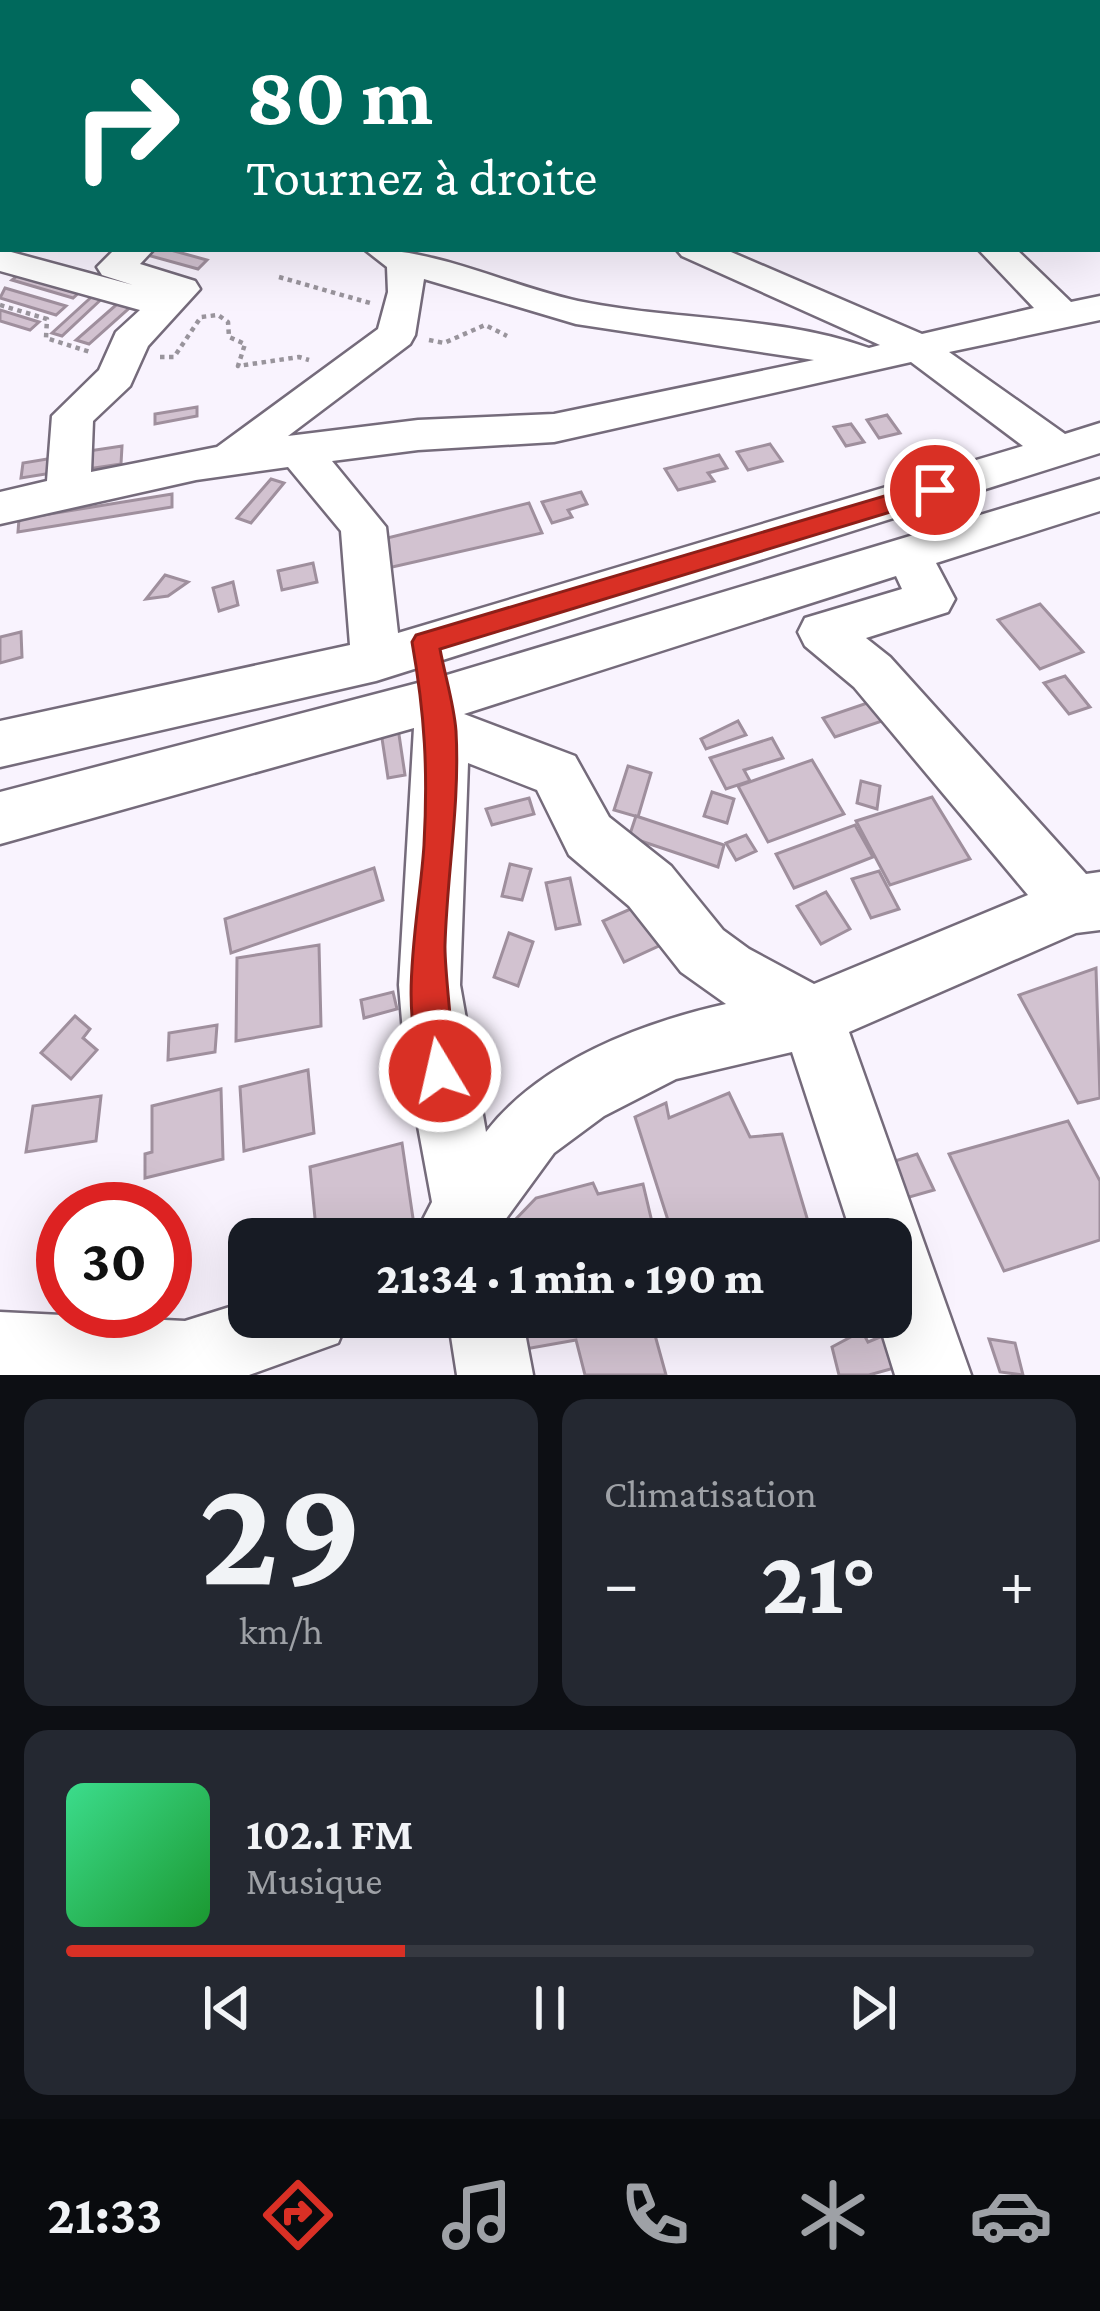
<!DOCTYPE html>
<html lang="fr">
<head>
<meta charset="utf-8">
<style>
	:root { --surface:#171b24; --page:#242831; --text:#f1f3f6; --muted:#9ea1a6; --line:#363941; --accent:#d93025 }
	body { margin:0; font-family:"Crimson Pro",serif; background:var(--page); color:var(--text); height:100vh; display:flex; flex-direction:column; font-size:45px; white-space:nowrap }
	* { box-sizing:border-box; margin:0 }
	p { font-size:39px; color:var(--muted) }
	.icon { flex:none; width:66px; height:66px; fill:none; stroke:currentColor; stroke-width:2; stroke-linecap:round; stroke-linejoin:round }
	.map { position:relative; height:1375px; overflow:hidden }
	.sheet { display:flex; flex-direction:column; gap:24px; padding:24px; background:#0d0f14; flex:1 }
	.sheet>* { flex:none }
	.banner { position:absolute; left:0px; top:0px; width:1101px; height:252px; box-shadow:0 12px 48px #0002; background:#00695c; color:#fff; overflow:hidden }
	.speed { position:absolute; left:36px; top:1182px; display:flex; gap:24px; font-size:60px; font-weight:700; text-align:center }
	.speed>* { display:grid; place-content:center; width:156px; height:156px; border-radius:50%; background:var(--surface); box-shadow:0 12px 48px #0002; line-height:1 }
	.speed .limit { border:18px solid #d22; background:#fff; color:#111 }
	.pin { position:absolute; display:grid; place-items:center; width:102px; height:102px; color:#fff; margin:-51px; border:6px solid #fff; border-radius:50%; box-shadow:0 3px 12px #0007 }
	.me { position:absolute; width:132px; margin:-66px; rotate:351deg; stroke-linejoin:round; filter:drop-shadow(0 0 9px #0008) }
	.turn { display:flex; align-items:center; gap:42px; height:252px; padding:0 48px; font-size:54px }
	.turn .icon { width:156px; height:156px; stroke-width:2.5 }
	.turn b { display:block; font-size:84px; line-height:102px }
	.big { font-size:90px; font-weight:800; line-height:1.1 }
	.sheet .tile { flex:1; display:flex; flex-direction:column; justify-content:center; gap:18px; min-width:0; padding:0 42px; border-radius:24px; background:var(--page) }
	.sheet .dial { align-items:center; gap:0 }
	.dial b { font-size:156px; line-height:1 }
	.song { display:flex; align-items:center; gap:36px }
	.cover { width:144px; height:144px; border-radius:18px; background:linear-gradient(135deg,hsl(150 70% 55%),hsl(130 70% 35%)) }
	.played { height:12px; border-radius:6px; background:linear-gradient(90deg,var(--accent) 35%,var(--line) 35%) }
	.keys { display:flex; justify-content:space-around; direction:ltr }
	.heat { display:flex; justify-content:space-between; align-items:center; font-size:66px; direction:ltr }
	.sheet .tiles { flex:1; display:grid; gap:24px; grid-template-columns:1fr 1fr }
	.tile:last-child { grid-column:span 2 }
	.trip { position:absolute; left:228px; top:1218px; width:684px; height:120px; border-radius:24px; background:var(--surface); box-shadow:0 12px 48px #0002; font-weight:800; line-height:120px; text-align:center }
	.tab-bar { display:flex; height:192px; justify-content:space-around; align-items:center; background:#090b0e; color:var(--muted) }
	.tab-bar .icon { width:84px; height:84px }
	.tab-bar .selected { color:var(--accent) }
	.tab-bar b { font-size:54px; color:var(--text) }
	.map>svg:first-child { display:block }
	.building { fill:#d2c2d0; stroke:#9f8f9d; stroke-width:3 }
	.lines { fill:none; stroke-linecap:round; stroke-linejoin:round }
	.minor-casing { stroke:#756b7b; stroke-width:5 }
	.path-far1 { stroke:#99949c; stroke-width:3; stroke-dasharray:3 3; stroke-linecap:butt }
	.path { stroke:#99949c; stroke-width:4.5; stroke-dasharray:4.5 4.5; stroke-linecap:butt }
	.minor { fill:#fff; fill-rule:evenodd }
	.route { fill:#d93025; stroke:#8d1f18; stroke-width:3 }
</style>
</head>
<body>
<div class="map">
<svg width="1100" height="1375" viewBox="0 0 1100 1375">
	<rect width="100%" height="100%" fill="#f9f3fe"/>
	<g class="building">
		<path d="M 144,249 L 167,249 L 207,260 L 198,269 L 140,253 Z"/>
		<path d="M 23,271 L 84,288 L 73,298 L 12,280 Z"/>
		<path d="M 5,288 L 66,306 L 56,315 L 0,298 Z"/>
		<path d="M 98,291 L 108,293 L 62,336 L 52,333 Z"/>
		<path d="M 124,298 L 136,302 L 89,344 L 76,340 Z"/>
		<path d="M 0,310 L 39,322 L 30,330 L 0,321 Z"/>
		<path d="M 197,407 L 197,416 L 155,424 L 155,414 Z"/>
		<path d="M 887,415 L 900,433 L 879,438 L 867,420 Z"/>
		<path d="M 851,424 L 864,442 L 846,446 L 834,427 Z"/>
		<path d="M 770,444 L 782,461 L 748,470 L 737,452 Z"/>
		<path d="M 122,446 L 121,464 L 81,470 L 82,452 Z"/>
		<path d="M 719,455 L 727,468 L 708,473 L 714,481 L 678,490 L 665,469 Z"/>
		<path d="M 53,458 L 52,473 L 21,478 L 23,463 Z"/>
		<path d="M 271,479 L 284,483 L 251,523 L 237,518 Z"/>
		<path d="M 581,492 L 587,504 L 568,510 L 572,517 L 552,523 L 542,502 Z"/>
		<path d="M 172,494 L 172,507 L 18,532 L 19,519 Z"/>
		<path d="M 529,503 L 542,533 L 388,568 L 379,540 Z"/>
		<path d="M 313,563 L 317,582 L 282,590 L 278,571 Z"/>
		<path d="M 165,575 L 188,582 L 168,596 L 146,599 Z"/>
		<path d="M 233,582 L 238,605 L 219,611 L 213,588 Z"/>
		<path d="M 1040,604 L 1083,652 L 1040,669 L 998,620 Z"/>
		<path d="M 21,632 L 22,657 L 0,663 L 0,637 Z"/>
		<path d="M 1065,676 L 1090,707 L 1069,714 L 1044,683 Z"/>
		<path d="M 876,700 L 888,719 L 835,737 L 823,718 Z"/>
		<path d="M 738,721 L 746,735 L 706,749 L 701,739 Z"/>
		<path d="M 398,728 L 405,775 L 388,778 L 381,732 Z"/>
		<path d="M 772,738 L 783,758 L 744,770 L 750,781 L 726,789 L 710,758 Z"/>
		<path d="M 812,760 L 844,814 L 768,842 L 738,786 Z"/>
		<path d="M 628,766 L 651,773 L 638,817 L 614,810 Z"/>
		<path d="M 861,781 L 880,786 L 877,809 L 857,803 Z"/>
		<path d="M 712,792 L 734,799 L 727,823 L 704,816 Z"/>
		<path d="M 932,797 L 970,859 L 890,885 L 856,821 Z"/>
		<path d="M 529,798 L 534,814 L 492,825 L 486,809 Z"/>
		<path d="M 636,816 L 724,845 L 718,867 L 629,837 Z"/>
		<path d="M 855,825 L 873,857 L 794,888 L 776,854 Z"/>
		<path d="M 746,835 L 756,851 L 736,860 L 726,843 Z"/>
		<path d="M 510,864 L 531,869 L 522,900 L 502,896 Z"/>
		<path d="M 374,868 L 383,900 L 231,953 L 225,919 Z"/>
		<path d="M 879,871 L 899,909 L 871,918 L 852,879 Z"/>
		<path d="M 570,878 L 580,924 L 556,929 L 546,883 Z"/>
		<path d="M 826,892 L 850,929 L 821,944 L 797,906 Z"/>
		<path d="M 642,904 L 663,944 L 624,962 L 603,921 Z"/>
		<path d="M 509,933 L 533,942 L 518,986 L 494,977 Z"/>
		<path d="M 319,945 L 321,1026 L 236,1041 L 237,958 Z"/>
		<path d="M 1096,968 L 1100,1098 L 1078,1103 L 1019,995 Z"/>
		<path d="M 393,992 L 397,1009 L 364,1018 L 361,1000 Z"/>
		<path d="M 75,1016 L 90,1029 L 83,1038 L 97,1050 L 71,1079 L 41,1053 Z"/>
		<path d="M 217,1025 L 215,1052 L 168,1060 L 169,1033 Z"/>
		<path d="M 308,1070 L 314,1133 L 244,1151 L 240,1087 Z"/>
		<path d="M 221,1089 L 223,1159 L 145,1178 L 145,1154 L 152,1152 L 152,1106 Z"/>
		<path d="M 729,1093 L 750,1137 L 782,1134 L 810,1228 L 774,1239 L 674,1239 L 635,1117 L 666,1103 L 669,1118 Z"/>
		<path d="M 101,1096 L 96,1141 L 26,1152 L 33,1106 Z"/>
		<path d="M 1068,1121 L 1100,1181 L 1100,1240 L 1004,1271 L 949,1154 Z"/>
		<path d="M 402,1143 L 416,1239 L 317,1239 L 310,1167 Z"/>
		<path d="M 917,1154 L 934,1190 L 906,1198 L 895,1161 Z"/>
		<path d="M 593,1183 L 598,1194 L 643,1184 L 656,1239 L 515,1239 L 513,1222 L 536,1198 Z"/>
		<path d="M 507,1317 L 650,1317 L 666,1375 L 585,1375 L 576,1340 L 514,1351 Z"/>
		<path d="M 862,1331 L 868,1342 L 892,1332 L 905,1365 L 869,1375 L 839,1375 L 832,1347 Z"/>
		<path d="M 989,1339 L 1015,1343 L 1023,1375 L 1000,1372 Z"/>
	</g>
	<g class="lines">
		<defs>
			<g id="minor">
				<path d="M 0,0 L 13,0 L 15,3 L 3,3 L 3,13 Z"/>
				<path d="M 221,0 L 250,0 L 252,3 L 223,3 Z"/>
				<path d="M 950,0 L 986,0 L 988,3 L 952,3 Z"/>
				<path d="M 1090,0 L 1100,0 L 1100,14 L 1098,3 L 1088,3 Z"/>
				<rect x="1098" y="82" width="2" height="18"/>
				<path d="M 3,104 L 3,124 L 0,125 L 0,105 Z"/>
				<path d="M 0,249 L 133,285 L 102,275 L 97,267 L 115,249 L 154,249 L 140,264 L 195,281 L 200,289 L 148,346 L 130,386 L 93,421 L 91,472 L 217,447 L 378,329 L 388,292 L 387,267 L 364,249 C 438,249 506,285 578,301 C 674,321 777,315 869,348 L 880,345 L 682,256 L 676,249 L 724,249 L 922,334 L 1034,308 L 978,249 L 1016,249 L 1071,302 L 1100,296 L 1100,320 L 949,352 L 1065,434 L 1100,423 L 1100,453 L 376,681 L 0,767 L 0,721 L 350,645 L 341,531 L 288,467 L 196,480 L 0,524 L 0,492 L 47,481 L 52,416 L 99,370 L 116,332 L 140,310 L 0,271 ZM 424,279 L 576,324 L 814,360 L 554,414 L 418,420 L 288,436 L 410,344 L 415,335 ZM 911,362 L 1023,446 L 398,633 L 386,527 L 332,461 L 418,450 L 554,442 Z"/>
				<path d="M 1100,479 L 1100,511 L 936,563 L 955,599 L 948,612 L 866,638 L 890,657 L 1086,874 L 1100,872 L 1100,930 L 1076,933 L 849,1032 L 971,1375 L 895,1375 L 877,1317 L 891,1317 L 891,1239 L 853,1239 L 792,1052 L 676,1079 L 604,1116 L 554,1153 L 505,1220 L 504,1239 L 413,1239 L 432,1202 L 405,1056 L 399,985 L 414,728 L 0,844 L 0,792 L 437,678 ZM 896,576 L 902,589 L 805,618 L 798,632 L 805,646 L 854,687 L 1028,895 L 814,984 L 749,949 L 723,930 L 671,866 L 609,817 L 575,756 L 464,714 ZM 468,763 L 537,790 L 569,855 L 629,906 L 681,972 L 726,1004 C 641,1023 541,1061 486,1132 L 460,985 Z"/>
				<path d="M 249,1301 L 249,1317 L 349,1317 L 338,1343 L 249,1375 L 0,1375 L 0,1312 L 185,1321 Z"/>
				<path d="M 448,1317 L 522,1317 L 533,1375 L 457,1375 Z"/>
			</g>
		</defs>
		<use href="#minor" class="minor-casing"/>
		<path class="path-far1" d="M 1098,151 L 1100,156"/>
		<g class="path">
			<path d="M 279,277 L 370,303"/>
			<path d="M 0,305 L 47,319 L 46,338 L 90,352"/>
			<path d="M 429,340 L 444,343 L 485,325 L 507,336"/>
			<path d="M 160,357 L 174,357 L 201,317 L 218,315 L 228,322 L 229,337 L 245,344 L 238,366 L 299,357 L 309,360"/>
		</g>
		<use href="#minor" class="minor"/>
	</g>
	<path class="route" d="M 935,481 L 943,484 L 943,496 L 440,649 C 445,676 454,704 456,731 C 460,803 447,874 445,945 C 444,974 458,1067 452,1083 L 440,1088 L 427,1083 C 396,1008 419,922 424,845 C 428,771 425,715 412,642 L 416,635 Z"/>
</svg>
<div class="speed"><div class="limit">30</div></div>
<div class="pin" style="left:935px;top:490px;background:#d93025"><svg class="icon" aria-label="arrive" viewBox="0 0 24 24"><path d="M6 21V4h12l-3 4 3 4H6"/></svg></div>
<svg class="me" style="left:440px;top:1071px" viewBox="-20 -20 40 40"><circle r="17" fill="#d93025" stroke="#fff" stroke-width="3"/><path d="M0-11L8 9 0 5-8 9z" fill="#fff"/></svg>
<div class="trip">21:34 · 1 min · 190 m</div>
<div class="banner">
<div class="turn"><svg class="icon" aria-label="right" viewBox="0 0 24 24"><path d="M7 20v-9h11M14 6l5 5-5 5"/></svg><div><b>80 m</b>Tournez à droite</div></div>
</div>
</div>
<section class="sheet">
<div class="tiles">
<div class="tile dial"><b>29</b><p>km/h</p></div>
<div class="tile"><p>Climatisation</p>
<div class="heat"><a>−</a><b class="big">21°</b><a>+</a></div>
</div>
<div class="tile">
<div class="song"><i class="cover"></i><div><b>102.1 FM</b><p>Musique</p></div></div>
<div class="played"></div>
<div class="keys"><svg class="icon" aria-label="previous" viewBox="0 0 24 24"><path d="M18 5L8 12l10 7zM5 5v14"/></svg><svg class="icon" aria-label="pause" viewBox="0 0 24 24"><path d="M8 5v14M16 5v14"/></svg><svg class="icon" aria-label="next" viewBox="0 0 24 24"><path d="M6 5l10 7-10 7zM19 5v14"/></svg></div>
</div>
</div>
</section>
<nav class="tab-bar">
<b>21:33</b>
<svg class="icon selected" aria-label="directions" viewBox="0 0 24 24"><path d="M12 3l9 9-9 9-9-9zM9 14v-3h6M13 9l2 2-2 2"/></svg>
<svg class="icon" aria-label="music" viewBox="0 0 24 24"><path d="M9 18V5l10-2v13"/><circle cx="6" cy="18" r="3"/><circle cx="16" cy="16" r="3"/></svg>
<svg class="icon" aria-label="phone" viewBox="0 0 24 24"><path d="M5 4h4l2 5-3 2q2 4 5 5l2-3 5 2v4C11 20 4 13 5 4z"/></svg>
<svg class="icon" aria-label="climate" viewBox="0 0 24 24"><path d="M12 3v18M4 7l16 10M4 17L20 7"/></svg>
<svg class="icon" aria-label="car" viewBox="0 0 24 24"><path d="M5 17H2v-5l4-1 3-4h7l3 4 3 1v5h-3M9 17h6M6 11h13"/><circle cx="7" cy="17" r="2"/><circle cx="17" cy="17" r="2"/></svg>
</nav>
</body>
</html>
